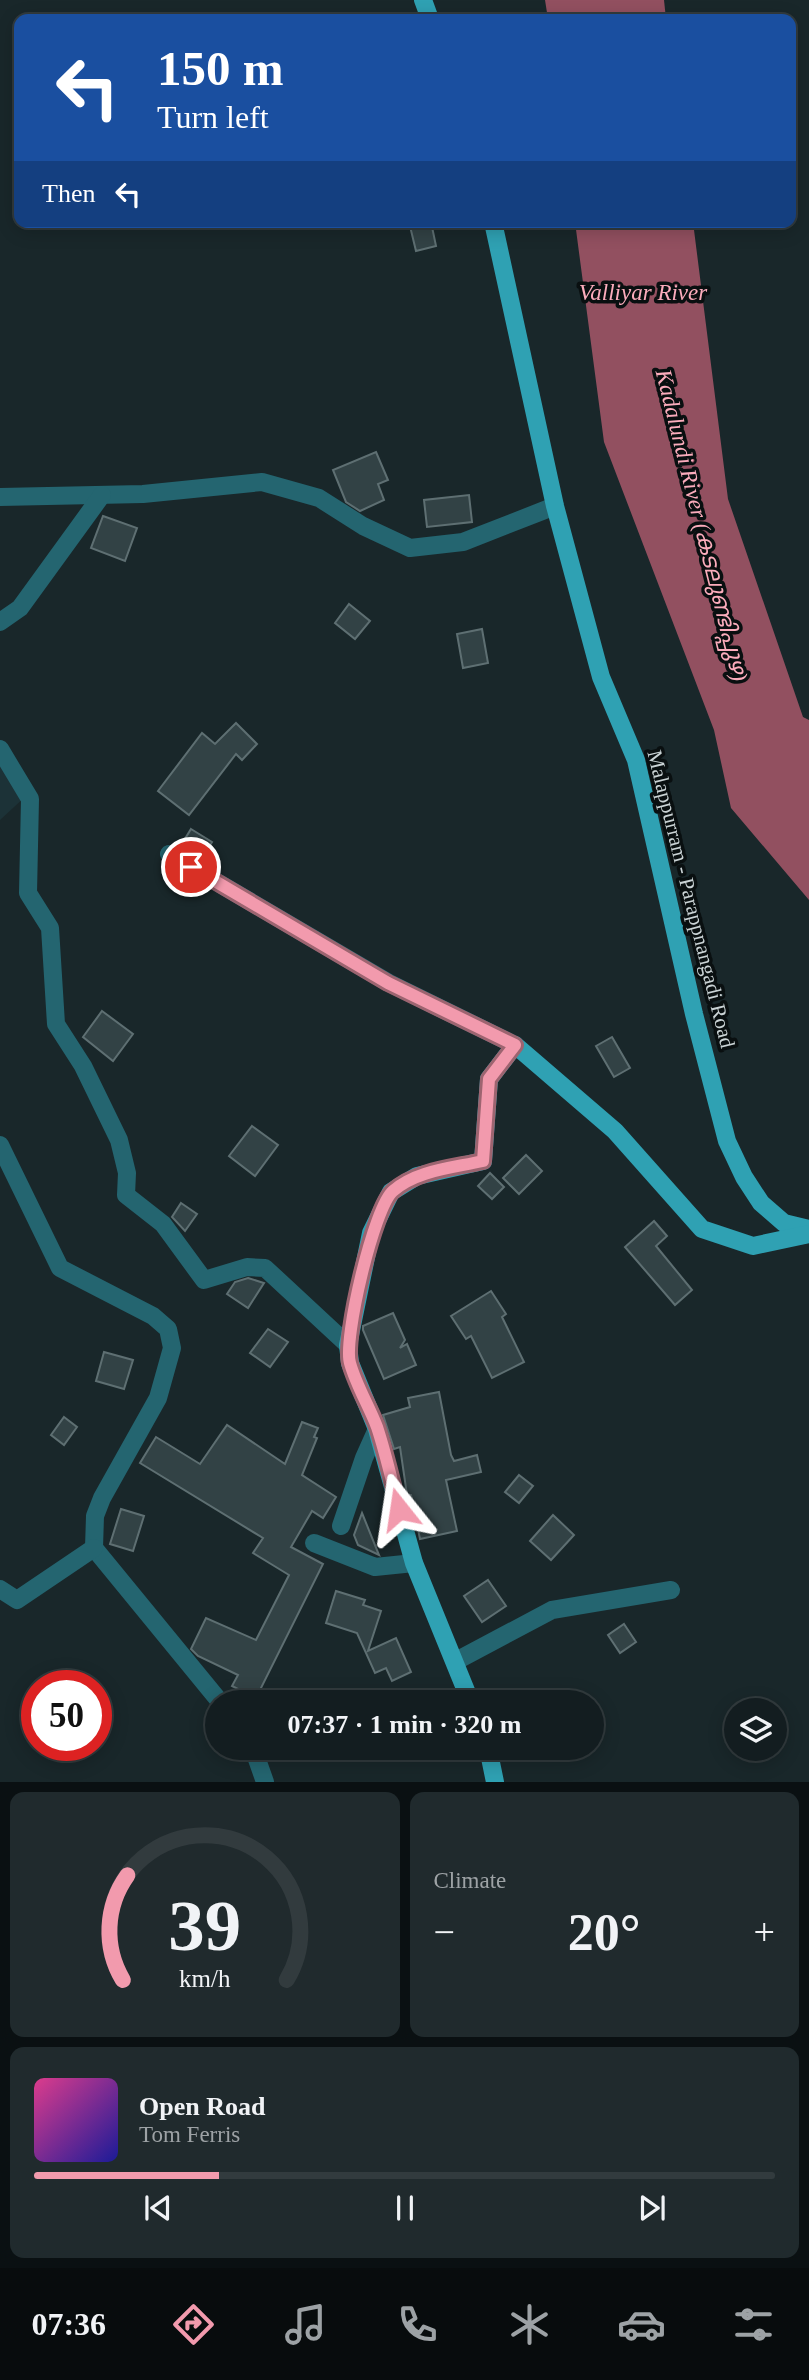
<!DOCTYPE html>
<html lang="en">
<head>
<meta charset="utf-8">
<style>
	:root { --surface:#131d20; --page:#202a2d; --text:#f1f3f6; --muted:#9da2a5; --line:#323b3e; --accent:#f29aad }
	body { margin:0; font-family:"Times New Roman","Noto Sans Malayalam",serif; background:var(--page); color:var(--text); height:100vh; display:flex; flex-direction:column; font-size:26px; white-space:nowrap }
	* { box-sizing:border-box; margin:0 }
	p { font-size:23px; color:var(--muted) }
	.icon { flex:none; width:38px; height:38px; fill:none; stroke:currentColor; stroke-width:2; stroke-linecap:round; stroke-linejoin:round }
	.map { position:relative; height:1782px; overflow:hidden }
	.panel { display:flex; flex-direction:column; gap:10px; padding:10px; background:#0a1012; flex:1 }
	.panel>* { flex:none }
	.guide { position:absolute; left:14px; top:14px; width:782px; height:214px; border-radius:14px; box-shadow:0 4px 18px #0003,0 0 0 2px var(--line); background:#1a4fa0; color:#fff; overflow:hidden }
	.tools { position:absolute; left:724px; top:1698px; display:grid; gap:14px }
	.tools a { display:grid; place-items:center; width:63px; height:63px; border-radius:50%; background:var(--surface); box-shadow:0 4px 18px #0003,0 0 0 2px var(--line); font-size:35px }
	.speed { position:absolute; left:21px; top:1670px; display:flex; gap:14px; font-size:35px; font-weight:700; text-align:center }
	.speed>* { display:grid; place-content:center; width:91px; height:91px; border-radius:50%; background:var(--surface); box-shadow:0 4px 18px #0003,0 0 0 2px var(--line); line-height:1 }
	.speed .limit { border:10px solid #d22; background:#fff; color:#111 }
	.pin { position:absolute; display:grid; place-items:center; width:60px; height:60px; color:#fff; margin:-30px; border:4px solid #fff; border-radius:50%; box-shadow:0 2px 7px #0007 }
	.me { position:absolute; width:77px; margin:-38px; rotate:345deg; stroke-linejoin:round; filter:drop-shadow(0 0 5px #0008) }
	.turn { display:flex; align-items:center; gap:24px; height:147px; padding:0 28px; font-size:32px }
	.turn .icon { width:91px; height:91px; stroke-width:2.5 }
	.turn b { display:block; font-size:49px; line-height:60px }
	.then { display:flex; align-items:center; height:66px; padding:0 28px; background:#0003; gap:14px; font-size:26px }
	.big { font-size:52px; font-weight:700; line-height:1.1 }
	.panel .tile { flex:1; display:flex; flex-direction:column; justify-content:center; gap:10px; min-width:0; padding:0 24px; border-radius:14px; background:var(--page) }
	.panel .dial { align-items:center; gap:0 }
	.dial svg { height:182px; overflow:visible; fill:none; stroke:var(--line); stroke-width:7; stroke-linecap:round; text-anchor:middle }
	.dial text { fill:var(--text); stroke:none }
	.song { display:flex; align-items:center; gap:21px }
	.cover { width:84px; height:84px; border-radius:10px; background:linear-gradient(135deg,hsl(330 70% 55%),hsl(240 70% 35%)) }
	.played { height:7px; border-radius:4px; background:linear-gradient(90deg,var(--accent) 25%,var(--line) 25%) }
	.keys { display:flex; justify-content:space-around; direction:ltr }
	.heat { display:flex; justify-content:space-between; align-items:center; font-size:38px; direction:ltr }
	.panel .tiles { flex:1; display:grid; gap:10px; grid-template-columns:1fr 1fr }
	.tile:last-child { grid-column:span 2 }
	.trip { position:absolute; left:205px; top:1690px; width:399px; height:70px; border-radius:35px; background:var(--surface); box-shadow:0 4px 18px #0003,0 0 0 2px var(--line); font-weight:700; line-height:70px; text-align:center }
	.dock { display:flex; height:112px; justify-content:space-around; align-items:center; background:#080c0d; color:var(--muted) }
	.dock .icon { width:49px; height:49px }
	.dock .active { color:var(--accent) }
	.dock b { font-size:32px; color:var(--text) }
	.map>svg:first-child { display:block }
	.built { fill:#1c3237 }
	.water { fill:#925060 }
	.building { fill:#324245; stroke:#5e6f72; stroke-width:2 }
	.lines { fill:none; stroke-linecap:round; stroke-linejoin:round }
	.minor { stroke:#246570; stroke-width:18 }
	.major { stroke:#2fa1b3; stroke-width:18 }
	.route-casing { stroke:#9d6470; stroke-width:18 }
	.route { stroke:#f29aad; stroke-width:12 }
	.labels { text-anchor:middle; stroke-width:7; stroke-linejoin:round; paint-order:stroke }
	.street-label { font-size:21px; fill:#cad3d5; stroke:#090f10 }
	.water-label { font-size:23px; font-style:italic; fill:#fbacbc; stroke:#090f10 }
</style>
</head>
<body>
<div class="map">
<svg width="809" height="1782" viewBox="0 0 809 1782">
	<rect width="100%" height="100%" fill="#19272a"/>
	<path class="built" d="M 0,753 L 27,795 L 0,820 Z"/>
	<g class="water">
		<path d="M 545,0 L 664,0 L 666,19 L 548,19 Z"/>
		<path d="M 575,222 L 693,222 L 728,499 L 803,717 L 809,720 L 809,900 L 731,808 L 714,730 L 604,442 Z"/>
	</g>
	<g class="building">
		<path d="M 409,222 L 431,222 L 436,246 L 416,251 Z"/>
		<path d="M 376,452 L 388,480 L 378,484 L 384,500 L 360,511 L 346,502 L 333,470 Z"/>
		<path d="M 469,495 L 472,522 L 427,527 L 424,500 Z"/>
		<path d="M 103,516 L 137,528 L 125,561 L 91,548 Z"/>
		<path d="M 349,604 L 370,621 L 355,639 L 335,623 Z"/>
		<path d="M 482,629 L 488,663 L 463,668 L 457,634 Z"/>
		<path d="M 236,723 L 257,744 L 242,760 L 236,754 L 189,815 L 158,791 L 202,733 L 215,744 Z"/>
		<path d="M 191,829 L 212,842 L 201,860 L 180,847 Z"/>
		<path d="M 102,1011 L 133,1034 L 113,1061 L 83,1037 Z"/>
		<path d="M 612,1037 L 630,1068 L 614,1077 L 596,1046 Z"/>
		<path d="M 252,1126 L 278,1145 L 255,1176 L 229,1156 Z"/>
		<path d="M 526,1155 L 542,1171 L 519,1194 L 503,1178 Z"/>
		<path d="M 490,1173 L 504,1187 L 492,1199 L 478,1186 Z"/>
		<path d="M 181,1203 L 197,1214 L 185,1231 L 172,1217 Z"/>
		<path d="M 654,1221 L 667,1236 L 656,1246 L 692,1290 L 675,1305 L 625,1247 Z"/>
		<path d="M 248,1278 L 264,1283 L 248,1308 L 227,1294 L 235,1282 Z"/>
		<path d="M 491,1291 L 506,1314 L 502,1317 L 524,1362 L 492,1378 L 471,1336 L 466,1339 L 451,1316 Z"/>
		<path d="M 393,1313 L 405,1340 L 400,1348 L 407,1344 L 416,1365 L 384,1379 L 363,1330 L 363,1326 Z"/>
		<path d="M 268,1329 L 288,1342 L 270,1367 L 250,1353 Z"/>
		<path d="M 104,1352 L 133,1360 L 124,1389 L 96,1381 Z"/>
		<path d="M 439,1392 L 451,1455 L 454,1461 L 477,1455 L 481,1472 L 446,1480 L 457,1531 L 420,1539 L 411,1495 L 407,1495 L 400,1447 L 394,1449 L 383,1415 L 410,1407 L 408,1398 Z"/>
		<path d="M 64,1417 L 77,1427 L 64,1445 L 51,1435 Z"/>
		<path d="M 302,1422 L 318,1428 L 314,1437 L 317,1438 L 302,1475 L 336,1497 L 323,1518 L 312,1511 L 291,1547 L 323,1564 L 256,1698 L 232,1686 L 238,1675 L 198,1656 L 191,1649 L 206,1618 L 256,1640 L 289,1575 L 253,1553 L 263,1538 L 140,1463 L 156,1437 L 200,1464 L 227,1425 L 285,1464 Z"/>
		<path d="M 519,1475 L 533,1486 L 519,1503 L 505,1492 Z"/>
		<path d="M 121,1509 L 144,1516 L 133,1551 L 110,1544 Z"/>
		<path d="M 362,1513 L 379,1555 L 358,1545 L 354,1535 Z"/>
		<path d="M 553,1515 L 574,1535 L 551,1560 L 530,1541 Z"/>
		<path d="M 488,1580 L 506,1606 L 482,1622 L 464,1596 Z"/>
		<path d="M 336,1591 L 365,1600 L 363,1605 L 381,1611 L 368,1651 L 396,1638 L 411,1672 L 392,1681 L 386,1668 L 375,1673 L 357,1633 L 326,1623 Z"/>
		<path d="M 624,1624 L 636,1642 L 620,1653 L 608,1635 Z"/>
	</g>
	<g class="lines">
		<g class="minor">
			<path d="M 0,497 L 143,494 L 262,482 L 319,498 L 363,526 L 410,548 L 463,542 L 555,506"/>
			<path d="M 0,622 L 20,608 L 102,495"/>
			<path d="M 0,749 L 30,799 L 28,893 L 50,928 L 56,1024 L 83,1066 L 119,1140 L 127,1173 L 126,1195 L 163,1224 L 204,1280 L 247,1267 L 265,1268 L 348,1345"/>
			<path d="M 169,854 L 389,983 L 515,1045"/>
			<path d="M 0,1145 L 60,1268 L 153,1316 L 168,1329 L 172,1348 L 158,1398 L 102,1498 L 95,1516 L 94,1548 L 221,1703"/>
			<path d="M 341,1526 L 364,1458 L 377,1429"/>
			<path d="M 314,1543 L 375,1567 L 414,1563"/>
			<path d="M 0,1589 L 17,1600 L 94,1548"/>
			<path d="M 456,1661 L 552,1610 L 671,1590"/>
			<path d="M 253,1748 L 265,1782"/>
		</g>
		<g class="major">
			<path d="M 423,0 L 430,19"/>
			<path d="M 493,222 L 555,506 L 601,677 L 636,760 L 694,1014 L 727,1141 L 744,1177 L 761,1203 L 784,1223 L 809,1229"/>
			<path d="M 471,1703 L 414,1563 L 377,1429 L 350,1363 L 348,1345 L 371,1233 L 391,1192 L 417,1176 L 483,1161 L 489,1079 L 515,1045 L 615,1131 L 702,1229 L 753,1246 L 809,1234"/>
			<path d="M 488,1748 L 495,1782"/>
		</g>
	</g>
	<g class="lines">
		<defs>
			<path id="route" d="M 191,867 L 388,983 L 515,1045 L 489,1079 L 483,1161 C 453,1168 417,1170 393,1191 C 374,1207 343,1339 350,1363 C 356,1385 369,1406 377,1427 C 386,1454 392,1482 399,1509"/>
		</defs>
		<use href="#route" class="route-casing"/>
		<use href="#route" class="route"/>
	</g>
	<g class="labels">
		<g class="street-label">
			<text transform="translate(691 899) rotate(76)" y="7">Malappurram - Parappnangadi Road</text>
		</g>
		<g class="water-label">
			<text x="643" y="300">Valliyar River</text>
			<text transform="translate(702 525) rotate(76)" y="8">Kadalundi River (കടലുണ്ടിപ്പുഴ)</text>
		</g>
	</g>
</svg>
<div class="tools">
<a><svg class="icon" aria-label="layers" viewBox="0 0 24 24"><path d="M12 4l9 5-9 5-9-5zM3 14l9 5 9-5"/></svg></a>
</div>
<div class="speed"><div class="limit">50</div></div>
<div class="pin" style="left:191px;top:867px;background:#d93025"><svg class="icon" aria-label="arrive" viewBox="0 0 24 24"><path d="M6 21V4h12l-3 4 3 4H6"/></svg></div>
<svg class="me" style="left:399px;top:1509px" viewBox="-20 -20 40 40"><path d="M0-17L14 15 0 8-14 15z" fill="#f29aad" stroke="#fff" stroke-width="4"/></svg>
<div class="trip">07:37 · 1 min · 320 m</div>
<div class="guide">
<div class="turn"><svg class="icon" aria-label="left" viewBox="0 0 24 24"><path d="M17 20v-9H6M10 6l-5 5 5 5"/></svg><div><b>150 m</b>Turn left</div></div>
<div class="then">Then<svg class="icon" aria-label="left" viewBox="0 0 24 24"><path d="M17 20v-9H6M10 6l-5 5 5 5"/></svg></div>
</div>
</div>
<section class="panel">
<div class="tiles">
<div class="tile dial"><svg viewBox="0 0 100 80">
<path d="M14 69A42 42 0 1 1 86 69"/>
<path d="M14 69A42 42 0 0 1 16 23" stroke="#f29aad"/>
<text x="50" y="56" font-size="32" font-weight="700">39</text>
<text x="50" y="72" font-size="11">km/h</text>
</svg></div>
<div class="tile"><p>Climate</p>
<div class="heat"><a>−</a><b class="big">20°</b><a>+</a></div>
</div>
<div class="tile">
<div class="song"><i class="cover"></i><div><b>Open Road</b><p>Tom Ferris</p></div></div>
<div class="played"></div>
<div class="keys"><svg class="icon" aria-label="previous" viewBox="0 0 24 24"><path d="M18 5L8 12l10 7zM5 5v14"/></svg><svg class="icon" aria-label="pause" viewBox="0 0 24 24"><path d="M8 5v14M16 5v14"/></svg><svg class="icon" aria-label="next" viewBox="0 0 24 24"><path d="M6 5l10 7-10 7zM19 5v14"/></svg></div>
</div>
</div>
</section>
<nav class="dock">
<b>07:36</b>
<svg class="icon active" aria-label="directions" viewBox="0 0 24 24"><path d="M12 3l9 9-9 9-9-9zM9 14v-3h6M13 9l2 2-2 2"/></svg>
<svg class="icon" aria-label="music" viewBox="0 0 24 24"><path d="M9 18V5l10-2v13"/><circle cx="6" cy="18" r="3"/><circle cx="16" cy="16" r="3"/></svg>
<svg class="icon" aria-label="phone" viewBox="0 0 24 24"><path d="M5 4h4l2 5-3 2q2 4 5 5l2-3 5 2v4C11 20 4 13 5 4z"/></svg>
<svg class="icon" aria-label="climate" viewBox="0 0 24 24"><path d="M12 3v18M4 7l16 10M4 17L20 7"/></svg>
<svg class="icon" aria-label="car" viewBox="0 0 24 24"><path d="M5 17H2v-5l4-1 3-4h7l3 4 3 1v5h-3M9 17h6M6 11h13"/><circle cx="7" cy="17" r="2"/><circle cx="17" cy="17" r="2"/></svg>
<svg class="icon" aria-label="filters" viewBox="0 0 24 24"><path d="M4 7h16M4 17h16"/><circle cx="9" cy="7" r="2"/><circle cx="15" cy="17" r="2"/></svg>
</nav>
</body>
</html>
